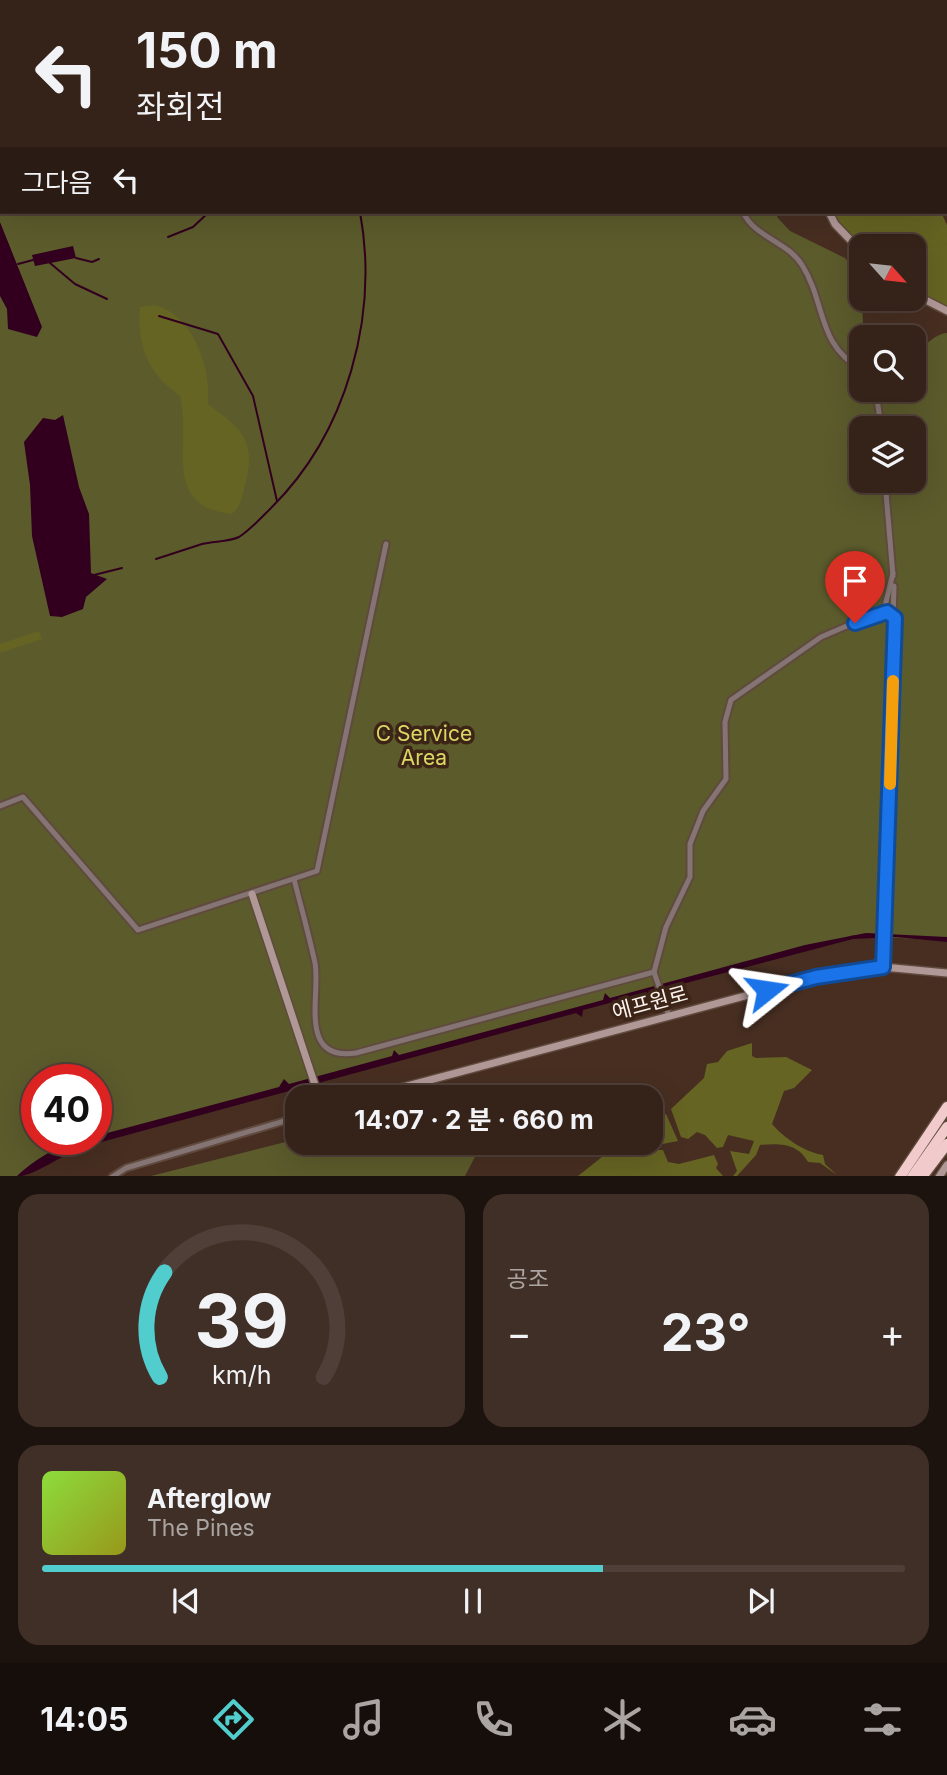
<!DOCTYPE html>
<html lang="ko">
<head>
<meta charset="utf-8">
<style>
	:root { --surface:#352219; --page:#402f26; --text:#f1f3f6; --muted:#aaa4a2; --line:#4f3f38; --accent:#52cdcd }
	body { margin:0; font-family:Inter,"Noto Sans KR",sans-serif; background:var(--page); color:var(--text); height:100vh; display:flex; flex-direction:column; font-size:26px; white-space:nowrap }
	* { box-sizing:border-box; margin:0 }
	p { font-size:23px; color:var(--muted) }
	.icon { flex:none; width:38px; height:38px; fill:none; stroke:currentColor; stroke-width:2; stroke-linecap:round; stroke-linejoin:round }
	.map { position:relative; height:1176px; overflow:hidden }
	.sheet { display:flex; flex-direction:column; gap:18px; padding:18px; background:#1d130e; flex:1 }
	.sheet>* { flex:none }
	.guide { position:absolute; left:0px; top:0px; width:948px; height:214px; box-shadow:0 7px 28px #0002,0 0 0 2px var(--line); background:#352219; color:var(--text); overflow:hidden }
	.needle { width:46px; rotate:117deg }
	.buttons { position:absolute; left:849px; top:234px; display:grid; gap:14px }
	.buttons a { display:grid; place-items:center; width:77px; height:77px; border-radius:14px; background:var(--surface); box-shadow:0 7px 28px #0002,0 0 0 2px var(--line); font-size:35px }
	.speed { position:absolute; left:21px; top:1064px; display:flex; gap:14px; font-size:35px; font-weight:700; text-align:center }
	.speed>* { display:grid; place-content:center; width:91px; height:91px; border-radius:50%; background:var(--surface); box-shadow:0 7px 28px #0002,0 0 0 2px var(--line); line-height:1 }
	.speed .limit { border:10px solid #d22; background:#fff; color:#111 }
	.pin { position:absolute; display:grid; place-items:center; width:60px; height:60px; color:#fff; margin:-72px -30px; border-radius:50% 50% 50% 0; rotate:-45deg; box-shadow:0 0 7px #0007 }
	.pin .icon { rotate:45deg }
	.me { position:absolute; width:77px; margin:-38px; rotate:75deg; stroke-linejoin:round; filter:drop-shadow(0 0 5px #0008) }
	.turn { display:flex; align-items:center; gap:24px; height:147px; padding:0 21px; font-size:32px }
	.turn .icon { width:91px; height:91px; stroke-width:2.5 }
	.turn b { display:block; font-size:49px; line-height:60px }
	.then { display:flex; align-items:center; height:66px; padding:0 21px; background:#0003; gap:14px; font-size:26px }
	.big { font-size:52px; font-weight:700; line-height:1.1 }
	.sheet .card { flex:1; display:flex; flex-direction:column; justify-content:center; gap:10px; min-width:0; padding:0 24px; border-radius:21px; background:var(--page) }
	.sheet .dial { align-items:center; gap:0 }
	.dial svg { height:182px; overflow:visible; fill:none; stroke:var(--line); stroke-width:7; stroke-linecap:round; text-anchor:middle }
	.dial text { fill:var(--text); stroke:none }
	.song { display:flex; align-items:center; gap:21px }
	.cover { width:84px; height:84px; border-radius:10px; background:linear-gradient(135deg,hsl(90 70% 55%),hsl(60 70% 35%)) }
	.played { height:7px; border-radius:4px; background:linear-gradient(90deg,var(--accent) 65%,var(--line) 65%) }
	.keys { display:flex; justify-content:space-around; direction:ltr }
	.heat { display:flex; justify-content:space-between; align-items:center; font-size:38px; direction:ltr }
	.sheet .tiles { flex:1; display:grid; gap:18px; grid-template-columns:1fr 1fr }
	.card:last-child { grid-column:span 2 }
	.trip { position:absolute; left:285px; top:1085px; width:378px; height:70px; border-radius:21px; background:var(--surface); box-shadow:0 7px 28px #0002,0 0 0 2px var(--line); font-weight:700; line-height:70px; text-align:center }
	.menu { display:flex; height:112px; justify-content:space-around; align-items:center; background:#150e0a; color:var(--muted) }
	.menu .icon { width:49px; height:49px }
	.menu .selected { color:var(--accent) }
	.menu b { font-size:32px; color:var(--text) }
	.map>svg:first-child { display:block }
	.green { fill:#5c5b2c; fill-rule:evenodd }
	.forest { fill:#666422 }
	.water { fill:#32001e }
	.lines { fill:none; stroke-linecap:round; stroke-linejoin:round }
	.stream { stroke:#32001e; stroke-width:2 }
	.street-casing { stroke:#604a3e; stroke-width:9 }
	.secondary-casing { stroke:#604a3e; stroke-width:10 }
	.highway-casing { stroke:#604a3e; stroke-width:13 }
	.street { stroke:#847474; stroke-width:5 }
	.secondary { stroke:#b09897; stroke-width:7 }
	.highway { stroke:#f1cbcb; stroke-width:10 }
	.route-casing { stroke:#114b97; stroke-width:18 }
	.route { stroke:#1a73e8; stroke-width:12 }
	.slow { stroke:#f59e0b; stroke-width:12 }
	.labels { text-anchor:middle; stroke-width:7; stroke-linejoin:round; paint-order:stroke }
	.park-label { font-size:21px; fill:#dcd864; stroke:#3c2417 }
	.street-label { font-size:21px; fill:#fdf3ee; stroke:#3c2417 }
</style>
</head>
<body>
<div class="map">
<svg width="947" height="1177" viewBox="0 0 947 1177">
	<rect width="100%" height="100%" fill="#472e21"/>
	<g class="green">
		<path d="M 0,0 L 818,0 L 2,2 L 2,212 L 778,212 L 777,217 L 790,231 L 845,258 L 861,276 L 863,325 L 872,338 L 861,338 L 861,390 L 914,390 L 914,349 C 928,347 933,334 947,333 L 947,941 L 854,935 L 96,1139 L 96,1080 L 37,1080 L 37,1139 L 95,1139 L 83,1142 L 23,1176 L 0,1177 ZM 861,429 L 914,429 L 914,481 L 861,481 Z"/>
		<path d="M 501,1083 L 511,1087 L 505,1097 L 450,1097 Z"/>
		<path d="M 297,1139 L 298,1143 L 482,1143 L 465,1176 L 151,1176 Z"/>
	</g>
	<g class="forest">
		<path d="M 834,212 L 941,212 L 947,225 L 947,307 L 914,289 L 914,247 L 862,247 L 838,222 Z"/>
		<path d="M 156,305 C 194,317 211,367 208,404 C 242,429 257,441 245,485 C 242,496 241,506 232,514 C 160,507 192,441 180,396 C 148,373 137,347 140,307 Z"/>
		<path d="M 39,631 L 42,639 L 0,653 L 0,644 Z"/>
		<path d="M 752,1043 L 752,1056 L 756,1058 L 786,1057 L 812,1070 L 794,1088 L 784,1091 L 772,1124 C 785,1139 805,1152 823,1155 L 825,1164 L 837,1175 L 820,1163 L 808,1162 C 798,1143 779,1143 760,1145 L 756,1155 L 737,1176 L 733,1176 L 737,1171 L 730,1151 L 749,1154 L 754,1141 L 728,1135 L 723,1147 L 717,1148 L 705,1135 L 697,1132 L 688,1139 L 681,1137 L 671,1109 L 704,1078 L 707,1064 L 718,1062 L 727,1051 Z"/>
		<path d="M 666,1114 L 678,1141 L 652,1146 L 652,1150 L 663,1150 L 668,1162 L 679,1164 L 714,1155 L 718,1164 L 716,1168 L 723,1176 L 578,1176 L 607,1153 L 604,1146 L 609,1143 L 651,1143 L 651,1122 Z"/>
	</g>
	<g class="water">
		<path d="M 0,222 L 42,327 L 37,337 L 8,329 L 7,309 L 0,296 Z"/>
		<path d="M 73,246 L 76,258 L 35,266 L 32,255 Z"/>
		<path d="M 63,415 L 79,487 L 89,514 L 91,573 L 107,579 L 86,597 L 83,609 L 62,617 L 50,616 L 32,536 L 30,485 L 24,442 L 43,418 L 55,420 Z"/>
		<path d="M 866,933 L 947,937 L 947,942 L 895,937 L 853,939 L 583,1010 L 582,1017 L 576,1013 L 83,1147 C 61,1155 35,1176 16,1177 C 37,1157 67,1139 96,1139 L 96,1136 L 279,1087 L 284,1079 L 289,1084 L 392,1056 L 394,1050 L 399,1055 L 603,1000 L 605,993 L 610,998 L 805,945 Z"/>
	</g>
	<g class="lines">
		<g class="stream">
			<path d="M 168,237 L 193,227 L 209,212"/>
			<path d="M 76,258 L 92,262 L 99,259"/>
			<path d="M 50,263 L 75,284 L 107,299"/>
			<path d="M 18,264 L 33,260"/>
			<path d="M 159,316 L 218,334 L 253,396 L 277,501"/>
			<path d="M 156,559 C 171,554 187,549 202,544 C 213,541 229,542 239,537 C 250,530 261,518 271,508 C 347,433 379,316 360,212"/>
			<path d="M 94,575 L 122,568"/>
		</g>
		<defs>
			<g id="street">
				<path d="M 712,0 L 715,2"/>
				<path d="M 146,2 L 147,0"/>
				<path d="M 743,212 C 754,237 787,241 802,265 C 826,303 817,345 861,369"/>
				<path d="M 876,390 L 881,429"/>
				<path d="M 885,481 L 893,576"/>
				<path d="M 0,806 L 23,797 L 138,930 L 317,871 L 386,544"/>
				<path d="M 294,879 C 301,907 309,935 315,963 C 321,994 297,1062 356,1053 L 654,972"/>
				<path d="M 883,967 L 894,586"/>
				<path d="M 669,1016 L 654,972 L 666,927 L 690,877 L 690,844 L 703,811 L 726,779 L 725,722 L 731,700 L 821,637 L 884,610 L 893,573"/>
				<path d="M 112,1177 L 126,1168 L 298,1117"/>
			</g>
			<g id="secondary">
				<path d="M 829,212 L 835,224 L 861,251"/>
				<path d="M 914,294 L 947,311"/>
				<path d="M 252,894 L 319,1097"/>
				<path d="M 366,1097 L 816,977 L 883,967 L 947,973"/>
				<path d="M 939,1177 L 947,1165"/>
			</g>
			<g id="highway">
				<path d="M 870,0 L 871,2"/>
				<path d="M 947,165 L 947,166"/>
				<path d="M 900,1177 L 947,1107"/>
				<path d="M 912,1177 L 947,1127"/>
				<path d="M 922,1177 L 947,1144"/>
			</g>
		</defs>
		<use href="#street" class="street-casing"/>
		<use href="#secondary" class="secondary-casing"/>
		<use href="#highway" class="highway-casing"/>
		<use href="#street" class="street"/>
		<use href="#secondary" class="secondary"/>
		<use href="#highway" class="highway"/>
	</g>
	<g class="lines">
		<defs>
			<path id="route" d="M 767,990 L 816,977 L 883,967 L 895,618 L 887,612 L 855,623"/>
		</defs>
		<use href="#route" class="route-casing"/>
		<use href="#route" class="route"/>
		<path class="slow" d="M 890,784 L 893,681"/>
	</g>
	<g class="labels">
		<g class="park-label">
			<text x="424" y="741">C Service<tspan x="424" dy="24">Area</tspan></text>
		</g>
		<g class="street-label">
			<text transform="translate(650 1003) rotate(-15)" y="7">에프원로</text>
		</g>
	</g>
</svg>
<div class="buttons">
<a><svg class="needle" viewBox="-14 -14 28 28"><path d="M0-13l5 13h-10z" fill="#e53935"/><path d="M0 13l5-13h-10z" fill="#aaa4a2"/></svg></a>
<a><svg class="icon" aria-label="search" viewBox="0 0 24 24"><circle cx="10" cy="10" r="6"/><path d="M15 15l6 6"/></svg></a>
<a><svg class="icon" aria-label="layers" viewBox="0 0 24 24"><path d="M12 4l9 5-9 5-9-5zM3 14l9 5 9-5"/></svg></a>
</div>
<div class="speed"><div class="limit">40</div></div>
<div class="pin" style="left:855px;top:623px;background:#d93025"><svg class="icon" aria-label="arrive" viewBox="0 0 24 24"><path d="M6 21V4h12l-3 4 3 4H6"/></svg></div>
<svg class="me" style="left:767px;top:990px" viewBox="-20 -20 40 40"><path d="M0-17L14 15 0 8-14 15z" fill="#1a73e8" stroke="#fff" stroke-width="4"/></svg>
<div class="trip">14:07 · 2 분 · 660 m</div>
<div class="guide">
<div class="turn"><svg class="icon" aria-label="left" viewBox="0 0 24 24"><path d="M17 20v-9H6M10 6l-5 5 5 5"/></svg><div><b>150 m</b>좌회전</div></div>
<div class="then">그다음<svg class="icon" aria-label="left" viewBox="0 0 24 24"><path d="M17 20v-9H6M10 6l-5 5 5 5"/></svg></div>
</div>
</div>
<section class="sheet">
<div class="tiles">
<div class="card dial"><svg viewBox="0 0 100 80">
<path d="M14 69A42 42 0 1 1 86 69"/>
<path d="M14 69A42 42 0 0 1 16 23" stroke="#52cdcd"/>
<text x="50" y="56" font-size="32" font-weight="700">39</text>
<text x="50" y="72" font-size="11">km/h</text>
</svg></div>
<div class="card"><p>공조</p>
<div class="heat"><a>−</a><b class="big">23°</b><a>+</a></div>
</div>
<div class="card">
<div class="song"><i class="cover"></i><div><b>Afterglow</b><p>The Pines</p></div></div>
<div class="played"></div>
<div class="keys"><svg class="icon" aria-label="previous" viewBox="0 0 24 24"><path d="M18 5L8 12l10 7zM5 5v14"/></svg><svg class="icon" aria-label="pause" viewBox="0 0 24 24"><path d="M8 5v14M16 5v14"/></svg><svg class="icon" aria-label="next" viewBox="0 0 24 24"><path d="M6 5l10 7-10 7zM19 5v14"/></svg></div>
</div>
</div>
</section>
<nav class="menu">
<b>14:05</b>
<svg class="icon selected" aria-label="directions" viewBox="0 0 24 24"><path d="M12 3l9 9-9 9-9-9zM9 14v-3h6M13 9l2 2-2 2"/></svg>
<svg class="icon" aria-label="music" viewBox="0 0 24 24"><path d="M9 18V5l10-2v13"/><circle cx="6" cy="18" r="3"/><circle cx="16" cy="16" r="3"/></svg>
<svg class="icon" aria-label="phone" viewBox="0 0 24 24"><path d="M5 4h4l2 5-3 2q2 4 5 5l2-3 5 2v4C11 20 4 13 5 4z"/></svg>
<svg class="icon" aria-label="climate" viewBox="0 0 24 24"><path d="M12 3v18M4 7l16 10M4 17L20 7"/></svg>
<svg class="icon" aria-label="car" viewBox="0 0 24 24"><path d="M5 17H2v-5l4-1 3-4h7l3 4 3 1v5h-3M9 17h6M6 11h13"/><circle cx="7" cy="17" r="2"/><circle cx="17" cy="17" r="2"/></svg>
<svg class="icon" aria-label="filters" viewBox="0 0 24 24"><path d="M4 7h16M4 17h16"/><circle cx="9" cy="7" r="2"/><circle cx="15" cy="17" r="2"/></svg>
</nav>
</body>
</html>
